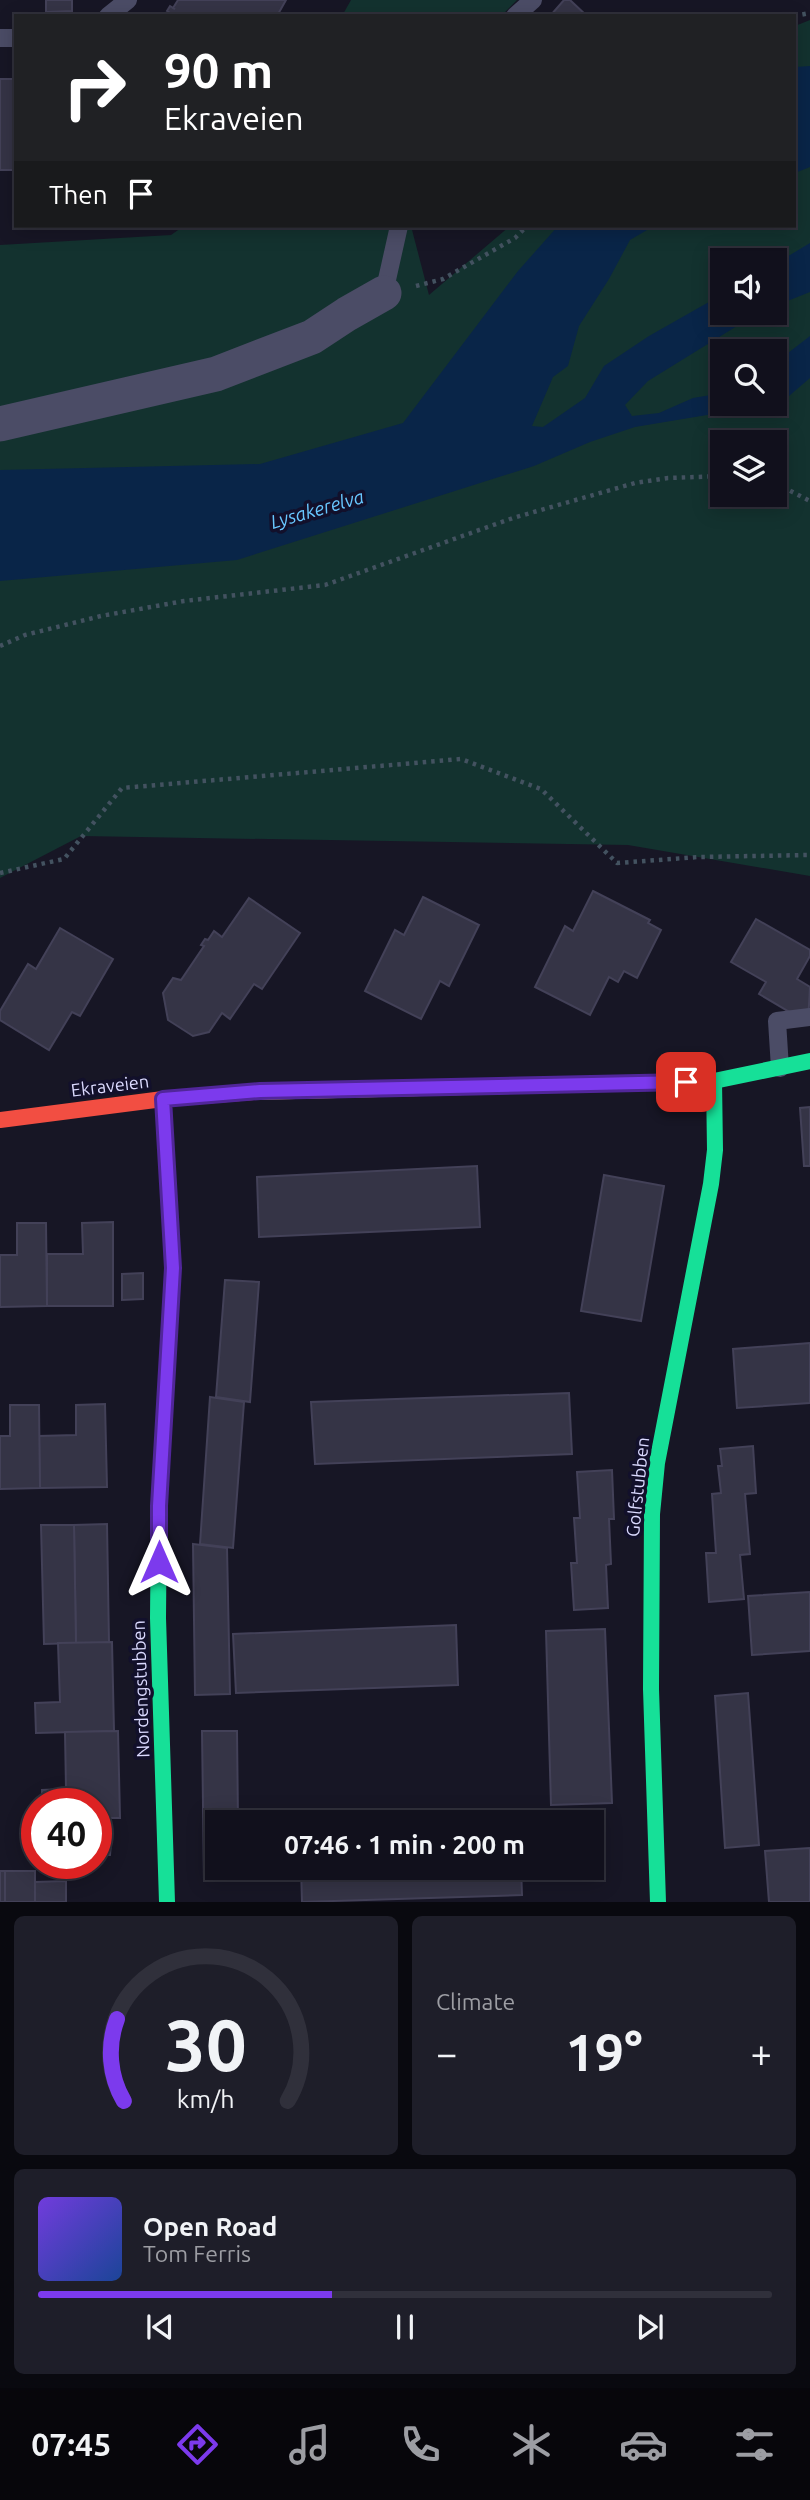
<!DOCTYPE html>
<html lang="en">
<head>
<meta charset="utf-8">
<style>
	:root { --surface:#11101c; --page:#1e1e29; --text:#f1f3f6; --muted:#9c9da3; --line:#30303b; --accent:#7c3aed }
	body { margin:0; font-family:Ubuntu,sans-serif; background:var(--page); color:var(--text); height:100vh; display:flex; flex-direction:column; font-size:26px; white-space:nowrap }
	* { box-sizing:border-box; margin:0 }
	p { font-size:23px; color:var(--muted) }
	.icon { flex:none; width:38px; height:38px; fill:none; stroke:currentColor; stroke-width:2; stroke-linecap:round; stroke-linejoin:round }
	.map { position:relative; height:1902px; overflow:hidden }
	.drawer { display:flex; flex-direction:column; gap:14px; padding:14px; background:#09090f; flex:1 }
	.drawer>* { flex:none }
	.hud { position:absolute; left:14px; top:14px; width:782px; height:214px; border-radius:0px; box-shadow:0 4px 18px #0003,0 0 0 2px var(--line); background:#202124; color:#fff; overflow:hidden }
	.buttons { position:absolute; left:710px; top:248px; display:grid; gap:14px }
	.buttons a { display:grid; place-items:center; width:77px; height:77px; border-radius:0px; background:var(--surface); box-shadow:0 4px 18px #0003,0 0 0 2px var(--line); font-size:35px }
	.speed { position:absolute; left:21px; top:1788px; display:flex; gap:14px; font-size:35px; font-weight:700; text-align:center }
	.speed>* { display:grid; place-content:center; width:91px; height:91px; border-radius:50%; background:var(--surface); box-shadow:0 4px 18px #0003,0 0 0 2px var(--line); line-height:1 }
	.speed .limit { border:10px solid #d22; background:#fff; color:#111 }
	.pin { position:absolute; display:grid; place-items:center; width:60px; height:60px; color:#fff; margin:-30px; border-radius:14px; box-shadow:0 4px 10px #0006 }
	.me { position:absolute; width:77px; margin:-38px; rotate:0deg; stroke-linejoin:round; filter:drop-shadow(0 0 5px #0008) }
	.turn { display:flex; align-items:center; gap:24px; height:147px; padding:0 35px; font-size:32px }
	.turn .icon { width:91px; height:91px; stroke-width:2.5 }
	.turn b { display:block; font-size:49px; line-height:60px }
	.then { display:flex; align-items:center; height:66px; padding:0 35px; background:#0003; gap:14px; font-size:26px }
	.big { font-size:52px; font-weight:700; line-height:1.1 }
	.drawer .widget { flex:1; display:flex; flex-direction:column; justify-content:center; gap:10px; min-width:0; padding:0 24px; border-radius:10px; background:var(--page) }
	.drawer .dial { align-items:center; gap:0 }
	.dial svg { height:182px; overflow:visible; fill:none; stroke:var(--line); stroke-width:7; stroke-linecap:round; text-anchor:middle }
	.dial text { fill:var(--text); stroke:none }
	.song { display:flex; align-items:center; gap:21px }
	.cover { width:84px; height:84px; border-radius:10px; background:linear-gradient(135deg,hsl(260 70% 55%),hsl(220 70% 35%)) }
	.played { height:7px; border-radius:4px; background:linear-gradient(90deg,var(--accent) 40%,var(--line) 40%) }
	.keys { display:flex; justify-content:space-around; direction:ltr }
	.heat { display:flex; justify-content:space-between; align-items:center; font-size:38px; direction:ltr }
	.drawer .tiles { flex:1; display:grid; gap:14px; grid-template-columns:1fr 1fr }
	.widget:last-child { grid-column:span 2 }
	.trip { position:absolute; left:205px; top:1810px; width:399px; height:70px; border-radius:0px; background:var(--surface); box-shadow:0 4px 18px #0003,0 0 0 2px var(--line); font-weight:700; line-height:70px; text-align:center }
	.tab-bar { display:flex; height:112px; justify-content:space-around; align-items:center; background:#07060b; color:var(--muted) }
	.tab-bar .icon { width:49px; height:49px }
	.tab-bar .active { color:var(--accent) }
	.tab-bar b { font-size:32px; color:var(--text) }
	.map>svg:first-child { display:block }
	.green { fill:#13322f; fill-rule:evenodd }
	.water { fill:#092548 }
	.building { fill:#353446; stroke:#434158; stroke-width:2 }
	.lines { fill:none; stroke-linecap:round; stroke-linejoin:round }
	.path { stroke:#435260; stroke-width:4.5; stroke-dasharray:3.5 5; stroke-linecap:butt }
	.lane { stroke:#4b4c66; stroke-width:18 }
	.street { stroke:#4b4c66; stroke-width:35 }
	.fast { stroke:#16e098; stroke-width:16 }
	.slow { stroke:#ffcf43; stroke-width:16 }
	.jam { stroke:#f24e42; stroke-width:16 }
	.route-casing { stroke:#51269a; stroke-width:18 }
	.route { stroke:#7c3aed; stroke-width:12 }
	.labels { text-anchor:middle; stroke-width:7; stroke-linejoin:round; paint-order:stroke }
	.street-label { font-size:18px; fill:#dbdaff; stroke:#12102b }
	.water-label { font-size:19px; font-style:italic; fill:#68c7ff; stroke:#12102b }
</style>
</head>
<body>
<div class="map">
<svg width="810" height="1902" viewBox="0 0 810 1902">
	<rect width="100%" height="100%" fill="#171625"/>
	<g class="green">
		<path d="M 351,0 L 517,0 L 501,16 L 342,16 Z"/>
		<path d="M 810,20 L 810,876 L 628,845 L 81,836 L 0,878 L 0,245 L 171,235 L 184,226 L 411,226 L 429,295 L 510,226 L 794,226 L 795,26 ZM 723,261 L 775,261 L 775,313 L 723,313 ZM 723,352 L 775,352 L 775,404 L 723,404 ZM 723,443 L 775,443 L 775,495 L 723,495 Z"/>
	</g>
	<g class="water">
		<path d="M 810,66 L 810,167 L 795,173 L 795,67 Z"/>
		<path d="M 558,226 L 654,226 L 630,240 L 609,279 L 579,326 L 568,366 L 553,377 L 532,426 L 543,427 L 585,398 L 604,366 L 649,336 L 723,294 L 723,313 L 758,313 L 648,381 L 625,405 L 632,416 L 659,413 L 693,398 L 723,393 L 723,404 L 754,404 L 707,415 L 635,427 L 590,442 L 534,466 L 237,560 L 0,581 L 0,470 L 260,464 L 403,423 L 518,271 Z"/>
		<path d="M 810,243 L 810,292 L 775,306 L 775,264 Z"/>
		<path d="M 810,336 L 810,378 L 789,396 L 775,399 L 775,363 Z"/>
	</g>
	<g class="building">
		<path d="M 46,0 L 72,0 L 72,11 L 46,12 Z"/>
		<path d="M 178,0 L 286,0 L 277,16 L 169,16 L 172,14 L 167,11 L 170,6 L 175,9 L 173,8 Z"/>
		<path d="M 564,0 L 570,0 L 587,16 L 550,16 Z"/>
		<rect x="0" y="79" width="16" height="91"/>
		<path d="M 593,891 L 650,920 L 648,923 L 661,930 L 637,978 L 624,971 L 618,982 L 609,977 L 590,1015 L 535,987 L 565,926 L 573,931 Z"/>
		<path d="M 423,897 L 479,925 L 449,986 L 440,981 L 421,1019 L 365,991 L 395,930 L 404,935 Z"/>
		<path d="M 249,898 L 300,933 L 262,989 L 254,984 L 230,1019 L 222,1013 L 209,1032 L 193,1036 L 168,1020 L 163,993 L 173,978 L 181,980 L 204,946 L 201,945 L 205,939 L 208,940 L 214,931 L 222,937 Z"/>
		<path d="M 756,919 L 810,950 L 810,956 L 797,979 L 810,987 L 808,1023 L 759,994 L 766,982 L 731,962 Z"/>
		<path d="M 60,928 L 113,959 L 80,1016 L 72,1012 L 49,1050 L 0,1020 L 0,1011 L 28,964 L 36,969 Z"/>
		<path d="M 810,1107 L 810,1166 L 804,1166 L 800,1108 Z"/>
		<path d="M 477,1166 L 480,1227 L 259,1237 L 257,1177 Z"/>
		<path d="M 604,1175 L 664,1186 L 641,1321 L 581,1311 Z"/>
		<path d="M 113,1222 L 113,1306 L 47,1306 L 47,1254 L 83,1254 L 82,1223 Z"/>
		<path d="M 17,1223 L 46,1223 L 47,1306 L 0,1307 L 0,1255 L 17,1255 Z"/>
		<path d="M 143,1273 L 143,1299 L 122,1300 L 122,1274 Z"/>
		<path d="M 225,1280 L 259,1282 L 250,1402 L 216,1397 Z"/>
		<path d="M 810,1343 L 810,1403 L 737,1408 L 733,1349 Z"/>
		<path d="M 569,1393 L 572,1454 L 315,1464 L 311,1402 Z"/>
		<path d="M 210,1397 L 244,1402 L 233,1548 L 200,1544 Z"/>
		<path d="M 105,1404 L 107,1487 L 40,1488 L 39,1436 L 76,1435 L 76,1405 Z"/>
		<path d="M 10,1405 L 39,1405 L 40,1488 L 0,1489 L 0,1436 L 10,1436 Z"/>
		<path d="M 753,1446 L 756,1493 L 745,1494 L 750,1554 L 740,1555 L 744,1599 L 709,1602 L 706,1553 L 716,1553 L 712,1494 L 721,1493 L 718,1466 L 722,1466 L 720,1449 Z"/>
		<path d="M 612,1470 L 614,1519 L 609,1519 L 611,1564 L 606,1565 L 608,1608 L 574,1610 L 571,1563 L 577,1563 L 574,1518 L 580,1518 L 577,1472 Z"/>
		<path d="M 107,1524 L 109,1643 L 76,1643 L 74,1525 Z"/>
		<path d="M 41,1525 L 74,1525 L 76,1643 L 44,1644 Z"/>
		<path d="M 193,1544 L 227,1548 L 230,1694 L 195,1695 Z"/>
		<path d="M 810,1592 L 810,1651 L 752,1655 L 748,1596 Z"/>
		<path d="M 456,1625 L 458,1685 L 236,1693 L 233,1634 Z"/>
		<path d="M 605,1629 L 612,1803 L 551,1805 L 546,1631 Z"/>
		<path d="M 112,1642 L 114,1731 L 36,1733 L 35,1703 L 60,1702 L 58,1643 Z"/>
		<path d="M 748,1693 L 759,1845 L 725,1848 L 715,1696 Z"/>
		<path d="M 118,1731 L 120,1818 L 96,1818 L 96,1804 L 42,1804 L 42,1790 L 66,1789 L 65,1732 Z"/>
		<path d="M 202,1731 L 237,1731 L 238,1822 L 217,1822 L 217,1867 L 239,1867 L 239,1879 L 204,1880 Z"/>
		<path d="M 100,1843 L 111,1843 L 110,1855 L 100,1855 Z"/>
		<path d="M 810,1848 L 810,1902 L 769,1902 L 765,1851 Z"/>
		<path d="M 301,1867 L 521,1867 L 522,1895 L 302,1902 Z"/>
		<rect x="0" y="1871" width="5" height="31"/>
		<rect x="5" y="1871" width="30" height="31"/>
		<path d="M 66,1881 L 66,1902 L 35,1902 L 35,1882 Z"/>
	</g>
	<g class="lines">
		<g class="path">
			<path d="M 794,16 L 810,13"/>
			<path d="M 416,286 L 443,279 L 515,238 L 527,226"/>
			<path d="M 775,483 L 810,501"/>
			<path d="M 0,646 L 25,635 L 101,616 L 184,601 L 325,585 L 513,518 L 635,483 L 668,478 L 723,476"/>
			<path d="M 0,873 L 64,859 L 122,788 L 461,759 L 541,789 L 617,863 L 698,857 L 810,855"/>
		</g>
		<g class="lane">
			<path d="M 108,16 L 128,0"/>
			<path d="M 515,16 L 533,0"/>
			<path d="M 0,38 L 16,38"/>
			<path d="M 384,293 L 399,226"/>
			<path d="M 780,1068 L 777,1021 L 810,1017"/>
		</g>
		<path class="street" d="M 0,424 L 216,374 L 312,337 L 347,314 L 384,293"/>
		<g class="fast">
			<path d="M 504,1086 L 714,1081 L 810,1061"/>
			<path d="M 167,1902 L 158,1618 L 159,1506 L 172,1285"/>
			<path d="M 658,1902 L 651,1689 L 652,1514 L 657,1463 L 711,1184 L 715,1150 L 714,1081"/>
		</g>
		<path class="slow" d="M 253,1092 L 504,1086"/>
		<g class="jam">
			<path d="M 163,1099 L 173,1268 L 172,1285"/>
			<path d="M 0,1120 L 163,1099 L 253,1092"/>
		</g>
	</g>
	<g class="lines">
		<defs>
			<path id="route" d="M 159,1562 L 159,1506 L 173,1268 L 163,1099 L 260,1091 L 686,1082"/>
		</defs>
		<use href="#route" class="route-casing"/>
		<use href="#route" class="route"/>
	</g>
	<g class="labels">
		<g class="street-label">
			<text transform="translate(110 1086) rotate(-7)" y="6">Ekraveien</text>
			<text transform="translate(638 1487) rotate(-84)" y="6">Golfstubben</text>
			<text transform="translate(141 1689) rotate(-92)" y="6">Nordengstubben</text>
		</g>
		<g class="water-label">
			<text transform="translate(317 509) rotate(-16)" y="7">Lysakerelva</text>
		</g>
	</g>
</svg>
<div class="buttons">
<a><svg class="icon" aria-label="sound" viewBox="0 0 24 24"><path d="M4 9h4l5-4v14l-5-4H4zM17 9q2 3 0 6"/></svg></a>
<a><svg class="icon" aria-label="search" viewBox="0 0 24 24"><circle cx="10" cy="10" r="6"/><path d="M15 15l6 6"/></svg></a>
<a><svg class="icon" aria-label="layers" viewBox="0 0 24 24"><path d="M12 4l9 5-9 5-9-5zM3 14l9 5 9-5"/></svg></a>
</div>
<div class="speed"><div class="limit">40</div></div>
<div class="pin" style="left:686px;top:1082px;background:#d93025"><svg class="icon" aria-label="arrive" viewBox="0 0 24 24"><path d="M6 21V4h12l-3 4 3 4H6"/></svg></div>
<svg class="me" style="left:159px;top:1562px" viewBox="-20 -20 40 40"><path d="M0-17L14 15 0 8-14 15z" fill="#7c3aed" stroke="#fff" stroke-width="4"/></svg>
<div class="trip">07:46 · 1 min · 200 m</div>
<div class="hud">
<div class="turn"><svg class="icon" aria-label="right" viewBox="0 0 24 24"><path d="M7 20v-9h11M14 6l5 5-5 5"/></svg><div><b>90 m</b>Ekraveien</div></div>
<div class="then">Then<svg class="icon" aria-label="arrive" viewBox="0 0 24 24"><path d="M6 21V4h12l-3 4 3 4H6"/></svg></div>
</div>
</div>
<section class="drawer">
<div class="tiles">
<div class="widget dial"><svg viewBox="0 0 100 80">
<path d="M14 69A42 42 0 1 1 86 69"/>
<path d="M14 69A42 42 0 0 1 11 33" stroke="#7c3aed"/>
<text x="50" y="56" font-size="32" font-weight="700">30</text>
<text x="50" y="72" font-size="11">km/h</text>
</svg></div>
<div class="widget"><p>Climate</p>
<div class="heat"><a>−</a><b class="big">19°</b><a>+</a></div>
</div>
<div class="widget">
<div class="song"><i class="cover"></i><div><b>Open Road</b><p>Tom Ferris</p></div></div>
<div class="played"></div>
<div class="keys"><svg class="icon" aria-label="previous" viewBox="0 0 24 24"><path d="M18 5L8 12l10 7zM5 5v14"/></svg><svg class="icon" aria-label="pause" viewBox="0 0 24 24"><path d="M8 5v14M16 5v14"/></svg><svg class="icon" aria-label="next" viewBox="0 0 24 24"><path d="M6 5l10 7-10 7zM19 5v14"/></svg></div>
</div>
</div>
</section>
<nav class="tab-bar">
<b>07:45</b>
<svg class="icon active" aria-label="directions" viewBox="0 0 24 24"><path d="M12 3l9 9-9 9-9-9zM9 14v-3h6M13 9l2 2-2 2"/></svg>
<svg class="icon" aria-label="music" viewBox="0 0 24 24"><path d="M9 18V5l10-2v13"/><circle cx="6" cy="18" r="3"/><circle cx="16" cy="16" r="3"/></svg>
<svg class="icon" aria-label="phone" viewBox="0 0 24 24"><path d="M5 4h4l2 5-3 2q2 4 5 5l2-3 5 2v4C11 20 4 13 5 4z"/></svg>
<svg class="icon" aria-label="climate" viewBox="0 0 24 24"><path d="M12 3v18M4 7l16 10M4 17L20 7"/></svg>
<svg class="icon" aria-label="car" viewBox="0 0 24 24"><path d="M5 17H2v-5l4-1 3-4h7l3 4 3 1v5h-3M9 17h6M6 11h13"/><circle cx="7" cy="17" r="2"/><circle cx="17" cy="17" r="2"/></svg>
<svg class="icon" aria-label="filters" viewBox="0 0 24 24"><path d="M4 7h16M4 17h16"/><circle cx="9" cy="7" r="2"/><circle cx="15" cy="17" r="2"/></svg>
</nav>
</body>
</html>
